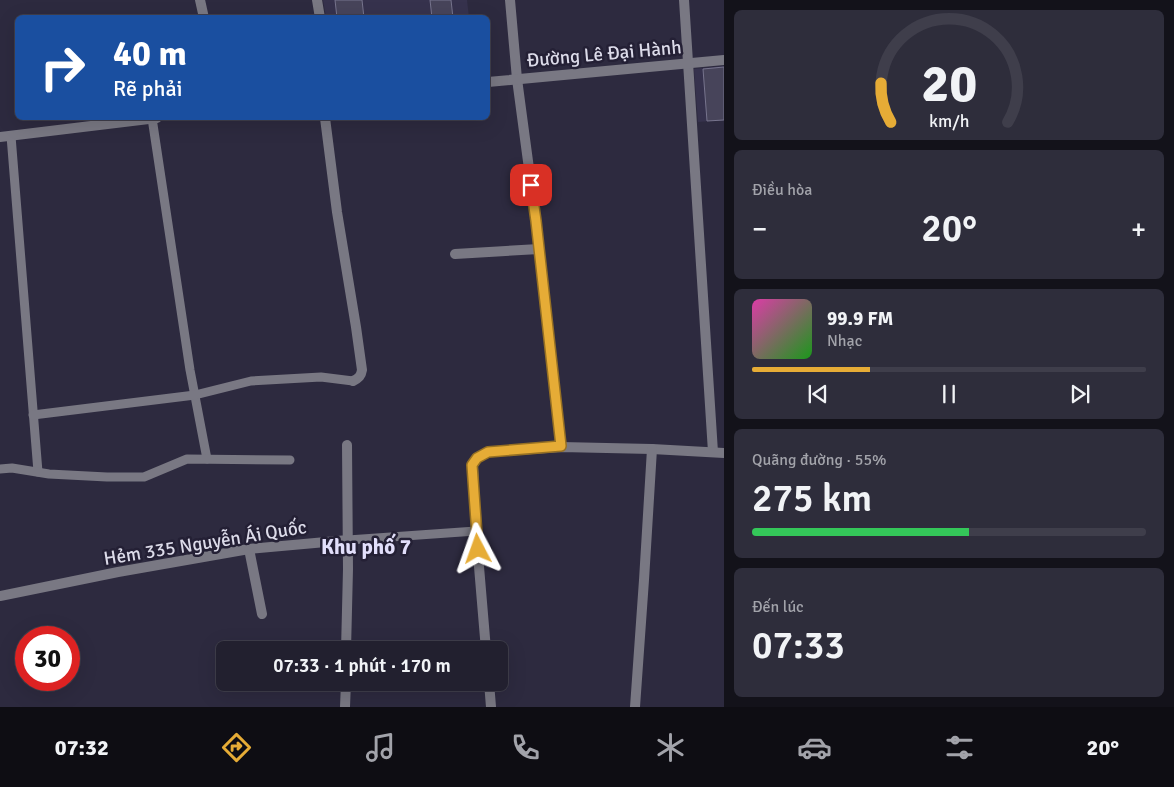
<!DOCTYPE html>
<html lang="vi">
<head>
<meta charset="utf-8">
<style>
	:root { --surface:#22202f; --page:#2e2d3b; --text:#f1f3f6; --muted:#a2a3aa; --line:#3f3e4b; --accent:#e6ac36 }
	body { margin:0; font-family:Signika,sans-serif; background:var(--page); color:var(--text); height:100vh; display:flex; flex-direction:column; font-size:19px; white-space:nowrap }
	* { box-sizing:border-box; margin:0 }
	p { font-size:16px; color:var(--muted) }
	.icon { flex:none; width:28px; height:28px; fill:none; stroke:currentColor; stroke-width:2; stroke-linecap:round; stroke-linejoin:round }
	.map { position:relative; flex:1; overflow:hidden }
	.side { display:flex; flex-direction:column; gap:10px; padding:10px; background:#13121a; width:450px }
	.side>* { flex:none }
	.banner { position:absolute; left:15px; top:15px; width:475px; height:105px; border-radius:8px; box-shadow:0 5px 20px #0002,0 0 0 1px var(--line); background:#1a4fa0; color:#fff; overflow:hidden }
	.speed { position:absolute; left:15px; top:626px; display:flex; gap:10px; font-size:25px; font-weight:700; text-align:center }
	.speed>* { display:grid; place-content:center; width:65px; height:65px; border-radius:50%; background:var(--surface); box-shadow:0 5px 20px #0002,0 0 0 1px var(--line); line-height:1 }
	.speed .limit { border:8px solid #d22; background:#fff; color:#111 }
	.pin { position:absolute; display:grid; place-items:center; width:42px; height:42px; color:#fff; margin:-21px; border-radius:10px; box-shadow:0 2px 8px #0006 }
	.me { position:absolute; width:55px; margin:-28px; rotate:356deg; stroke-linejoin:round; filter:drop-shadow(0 0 4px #0008) }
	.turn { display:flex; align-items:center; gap:18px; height:105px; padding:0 15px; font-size:22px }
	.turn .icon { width:65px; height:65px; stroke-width:2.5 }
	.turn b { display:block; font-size:35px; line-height:42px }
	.big { font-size:38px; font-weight:600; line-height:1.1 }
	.side .tile { flex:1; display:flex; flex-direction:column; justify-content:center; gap:8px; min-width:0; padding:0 18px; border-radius:8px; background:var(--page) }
	.side .dial { align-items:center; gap:0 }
	.dial svg { height:130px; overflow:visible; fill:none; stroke:var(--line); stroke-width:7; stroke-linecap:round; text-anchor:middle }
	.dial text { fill:var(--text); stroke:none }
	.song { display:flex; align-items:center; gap:15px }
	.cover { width:60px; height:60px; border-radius:8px; background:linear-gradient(135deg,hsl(320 70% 55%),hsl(120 70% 35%)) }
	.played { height:5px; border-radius:2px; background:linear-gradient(90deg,var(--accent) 30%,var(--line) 30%) }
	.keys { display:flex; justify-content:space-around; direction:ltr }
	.heat { display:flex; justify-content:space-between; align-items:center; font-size:28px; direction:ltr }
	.charge { height:8px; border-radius:4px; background:linear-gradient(90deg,#34c759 55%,var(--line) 0) }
	.trip { position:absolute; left:216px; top:641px; width:292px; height:50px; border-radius:8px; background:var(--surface); box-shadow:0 5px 20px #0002,0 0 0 1px var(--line); font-weight:600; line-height:50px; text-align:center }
	.tab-bar { display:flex; height:80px; justify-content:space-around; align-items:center; background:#0e0d13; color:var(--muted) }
	.tab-bar .icon { width:35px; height:35px }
	.tab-bar .on { color:var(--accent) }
	.tab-bar b { font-size:22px; color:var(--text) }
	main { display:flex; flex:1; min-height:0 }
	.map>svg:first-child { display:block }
	.built { fill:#36324d }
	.building { fill:#47445a; stroke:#77748d }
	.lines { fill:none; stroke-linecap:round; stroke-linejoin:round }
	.lane { stroke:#797883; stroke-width:9 }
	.street { stroke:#797883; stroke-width:10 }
	.route-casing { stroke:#967023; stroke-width:12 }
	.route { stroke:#e6ac36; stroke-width:9 }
	.labels { text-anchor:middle; stroke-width:5; stroke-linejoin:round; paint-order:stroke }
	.street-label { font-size:19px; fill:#dcdbe9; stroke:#242035 }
	.quarter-label { font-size:21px; font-weight:bold; fill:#e2dffb; stroke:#242035 }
</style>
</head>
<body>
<main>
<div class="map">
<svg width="724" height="707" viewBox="0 0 724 707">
	<rect width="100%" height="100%" fill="#2d2a3f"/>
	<g class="built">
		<path d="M 323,0 L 467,0 L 469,17 L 326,17 Z"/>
		<path d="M 724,66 L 724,120 L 698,122 L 694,69 Z"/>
	</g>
	<g class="building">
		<path d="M 335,0 L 362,0 L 364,18 L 337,18 Z"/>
		<path d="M 430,0 L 451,0 L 453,18 L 432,18 Z"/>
		<path d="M 724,67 L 724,120 L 707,121 L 703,69 Z"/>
	</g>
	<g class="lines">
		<g class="lane">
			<path d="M 152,118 L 190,370 L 207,459"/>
			<path d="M 11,136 L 38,472"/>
			<path d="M 33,415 L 195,395 L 251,381 L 321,377 L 353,381"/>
			<path d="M 0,469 L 12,468 L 49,474 L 107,477 L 144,477 L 187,459 L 290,460"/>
			<path d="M 348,540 L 476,531"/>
		</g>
		<g class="street">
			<path d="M 200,0 L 204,18"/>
			<path d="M 317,0 L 320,18"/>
			<path d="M 510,0 L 517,79 L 536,221 L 561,447"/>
			<path d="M 684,0 L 713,452"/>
			<path d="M 488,82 L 724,60"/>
			<path d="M 325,118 L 337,212 L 356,327 L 362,370 C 361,376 359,378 353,381"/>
			<path d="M 0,137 L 157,118"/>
			<path d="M 455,254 L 539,249"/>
			<path d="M 249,549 L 262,614"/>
			<path d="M 0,596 L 118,572 L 249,549 L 348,540"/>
			<path d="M 346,650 L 348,569 L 347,445"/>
			<path d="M 486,650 L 476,531 L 473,465 L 477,458 L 488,452 L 561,447 L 652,449 L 724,453"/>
			<path d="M 489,682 L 491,707"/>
			<path d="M 345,707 L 346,682"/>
			<path d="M 635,707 L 644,580 L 652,449"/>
		</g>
	</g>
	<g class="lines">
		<defs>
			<path id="route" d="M 478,549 L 472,465 L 477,458 L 488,452 L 561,446 L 536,221 L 531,185"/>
		</defs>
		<use href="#route" class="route-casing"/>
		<use href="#route" class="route"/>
	</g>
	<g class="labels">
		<g class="street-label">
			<text transform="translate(604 53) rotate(-5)" y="7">Đường Lê Đại Hành</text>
			<text transform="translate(205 542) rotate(-9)" y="7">Hẻm 335 Nguyễn Ái Quốc</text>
		</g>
		<g class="quarter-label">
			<text x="366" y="554">Khu phố 7</text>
		</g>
	</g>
</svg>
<div class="speed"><div class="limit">30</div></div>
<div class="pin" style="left:531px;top:185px;background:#d93025"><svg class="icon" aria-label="arrive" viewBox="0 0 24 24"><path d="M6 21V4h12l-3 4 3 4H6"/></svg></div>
<svg class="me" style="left:478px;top:549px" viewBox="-20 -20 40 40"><path d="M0-17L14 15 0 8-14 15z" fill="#e6ac36" stroke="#fff" stroke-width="4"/></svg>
<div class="trip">07:33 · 1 phút · 170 m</div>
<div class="banner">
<div class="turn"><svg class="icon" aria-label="right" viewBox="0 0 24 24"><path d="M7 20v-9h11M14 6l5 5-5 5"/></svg><div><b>40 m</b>Rẽ phải</div></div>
</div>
</div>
<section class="side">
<div class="tile dial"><svg viewBox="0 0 100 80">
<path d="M14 69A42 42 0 1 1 86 69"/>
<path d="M14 69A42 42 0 0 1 8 45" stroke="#e6ac36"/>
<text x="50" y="56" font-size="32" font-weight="700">20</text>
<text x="50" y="72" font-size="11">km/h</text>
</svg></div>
<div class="tile"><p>Điều hòa</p>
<div class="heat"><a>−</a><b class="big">20°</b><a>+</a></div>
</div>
<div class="tile">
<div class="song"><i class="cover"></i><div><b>99.9 FM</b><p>Nhạc</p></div></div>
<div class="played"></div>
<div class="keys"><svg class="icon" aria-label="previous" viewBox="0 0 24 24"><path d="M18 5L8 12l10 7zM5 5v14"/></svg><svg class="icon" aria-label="pause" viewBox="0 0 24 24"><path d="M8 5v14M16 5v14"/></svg><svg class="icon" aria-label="next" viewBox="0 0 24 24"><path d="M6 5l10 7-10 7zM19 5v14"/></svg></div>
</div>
<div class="tile"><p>Quãng đường · 55%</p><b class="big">275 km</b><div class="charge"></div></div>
<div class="tile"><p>Đến lúc</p><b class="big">07:33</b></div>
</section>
</main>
<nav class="tab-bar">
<b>07:32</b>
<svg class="icon on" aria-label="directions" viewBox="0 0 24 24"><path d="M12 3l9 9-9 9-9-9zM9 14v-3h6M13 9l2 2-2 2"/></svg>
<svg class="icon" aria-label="music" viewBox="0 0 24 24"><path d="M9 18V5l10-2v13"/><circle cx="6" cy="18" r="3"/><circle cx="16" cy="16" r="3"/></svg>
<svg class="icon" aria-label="phone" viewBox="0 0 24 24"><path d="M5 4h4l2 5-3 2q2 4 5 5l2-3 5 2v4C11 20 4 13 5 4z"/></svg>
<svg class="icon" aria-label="climate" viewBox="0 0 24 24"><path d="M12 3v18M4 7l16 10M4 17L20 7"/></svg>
<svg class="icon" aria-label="car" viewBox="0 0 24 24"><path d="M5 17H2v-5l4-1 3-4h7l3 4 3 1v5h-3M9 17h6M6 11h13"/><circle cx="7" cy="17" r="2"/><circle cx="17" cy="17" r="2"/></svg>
<svg class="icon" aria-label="filters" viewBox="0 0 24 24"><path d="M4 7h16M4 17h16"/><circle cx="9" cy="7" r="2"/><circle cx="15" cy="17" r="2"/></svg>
<b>20°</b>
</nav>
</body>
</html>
